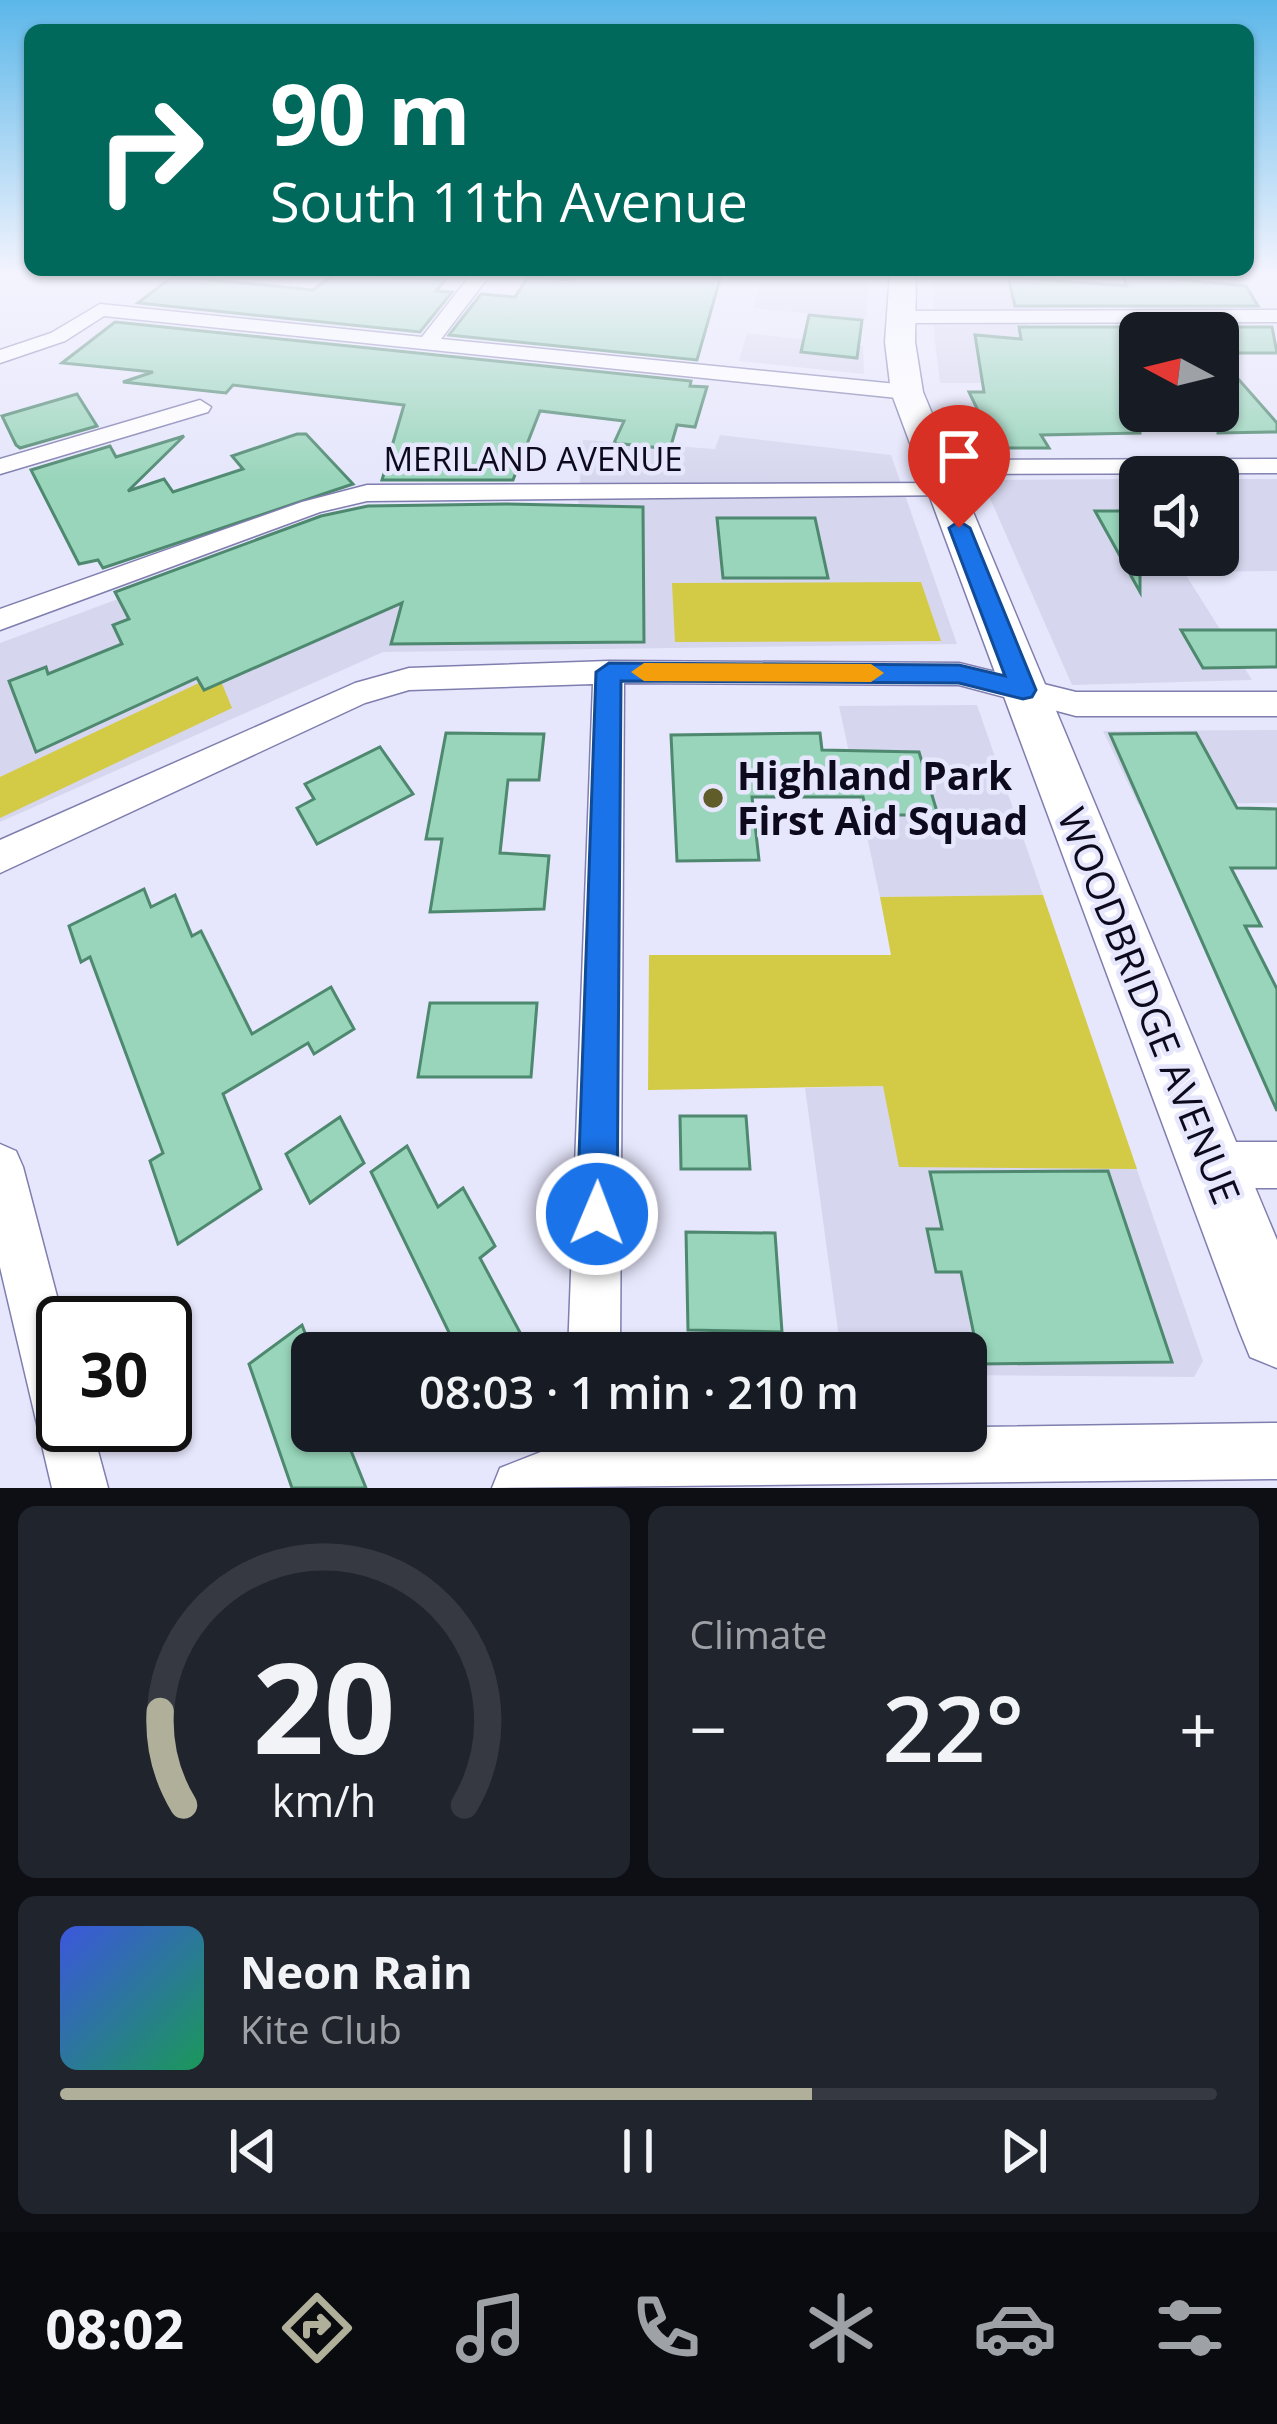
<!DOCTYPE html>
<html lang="en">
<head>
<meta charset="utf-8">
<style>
	:root { --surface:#171b24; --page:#20242c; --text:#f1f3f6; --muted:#9ea1a6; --line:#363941; --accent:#b0b09a }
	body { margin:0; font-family:"Open Sans",sans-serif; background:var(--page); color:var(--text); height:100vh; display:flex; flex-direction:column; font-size:45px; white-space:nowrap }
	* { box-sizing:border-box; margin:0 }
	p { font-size:39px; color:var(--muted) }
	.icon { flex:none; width:66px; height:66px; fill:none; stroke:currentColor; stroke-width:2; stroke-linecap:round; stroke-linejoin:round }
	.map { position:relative; height:1488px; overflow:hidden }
	.drawer { display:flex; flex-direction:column; gap:18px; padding:18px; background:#0d0f14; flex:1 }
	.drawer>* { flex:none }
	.guide { position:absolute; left:24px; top:24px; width:1230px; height:252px; border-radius:18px; box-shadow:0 3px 9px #0004; background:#00695c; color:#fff; overflow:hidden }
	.needle { width:78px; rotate:277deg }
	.controls { position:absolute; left:1119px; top:312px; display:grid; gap:24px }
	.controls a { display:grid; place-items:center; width:120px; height:120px; border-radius:18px; background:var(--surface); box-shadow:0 3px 9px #0004; font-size:60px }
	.speed { position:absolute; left:36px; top:1296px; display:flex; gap:24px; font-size:60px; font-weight:700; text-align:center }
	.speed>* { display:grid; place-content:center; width:156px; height:156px; border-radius:50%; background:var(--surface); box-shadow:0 3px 9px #0004; line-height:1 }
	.speed .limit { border:6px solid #111; border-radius:18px; background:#fff; color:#111 }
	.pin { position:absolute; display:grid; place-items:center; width:102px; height:102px; color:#fff; margin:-123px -51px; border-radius:50% 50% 50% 0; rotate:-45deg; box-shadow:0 0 12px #0007 }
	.pin .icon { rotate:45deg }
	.me { position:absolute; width:132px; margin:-66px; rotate:1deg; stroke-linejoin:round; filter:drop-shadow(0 0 9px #0008) }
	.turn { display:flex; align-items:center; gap:42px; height:252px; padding:0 48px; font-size:54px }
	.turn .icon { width:156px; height:156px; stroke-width:2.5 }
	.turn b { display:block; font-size:84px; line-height:102px }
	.big { font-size:90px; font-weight:600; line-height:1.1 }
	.drawer .tile { flex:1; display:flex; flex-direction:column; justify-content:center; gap:18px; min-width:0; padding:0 42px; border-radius:18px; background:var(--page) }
	.drawer .dial { align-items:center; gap:0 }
	.dial svg { height:312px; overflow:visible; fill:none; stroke:var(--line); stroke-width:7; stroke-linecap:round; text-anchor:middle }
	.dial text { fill:var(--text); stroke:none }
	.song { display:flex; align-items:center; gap:36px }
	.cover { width:144px; height:144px; border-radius:18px; background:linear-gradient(135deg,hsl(230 70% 55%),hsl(150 70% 35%)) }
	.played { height:12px; border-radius:6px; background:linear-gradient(90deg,var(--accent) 65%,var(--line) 65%) }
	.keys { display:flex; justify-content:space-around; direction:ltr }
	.heat { display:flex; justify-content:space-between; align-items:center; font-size:66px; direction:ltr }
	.drawer .tiles { flex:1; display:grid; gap:18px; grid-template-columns:1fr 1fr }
	.tile:last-child { grid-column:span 2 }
	.trip { position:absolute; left:291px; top:1332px; width:696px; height:120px; border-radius:18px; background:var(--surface); box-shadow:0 3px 9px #0004; font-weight:600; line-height:120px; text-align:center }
	.menu { display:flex; height:192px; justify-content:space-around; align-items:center; background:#090b0e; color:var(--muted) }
	.menu .icon { width:84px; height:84px }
	.menu .active { color:var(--accent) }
	.menu b { font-size:54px; color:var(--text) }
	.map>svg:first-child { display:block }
	.built { fill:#d6d6ee }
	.green { fill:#d3ca45 }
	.building { fill:#98d5ba; stroke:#4d886f; stroke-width:3 }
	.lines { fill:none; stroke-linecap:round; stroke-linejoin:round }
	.minor-casing { stroke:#7f7eaf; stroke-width:3 }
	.secondary-casing { stroke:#7f7eaf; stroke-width:3 }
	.minor { fill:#fff; fill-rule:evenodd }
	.secondary { fill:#fff; fill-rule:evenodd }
	.route { fill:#1a73e8; stroke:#114b97; stroke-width:3 }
	.slow { fill:#f59e0b }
	.poi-dot { fill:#615d2a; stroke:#e6e6fc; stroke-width:4.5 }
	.labels { text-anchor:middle; stroke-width:9; stroke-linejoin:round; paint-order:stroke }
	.far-street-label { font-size:33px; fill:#0c0a1c; stroke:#e6e6fc }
	.poi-label { font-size:39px; font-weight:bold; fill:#0c0a1c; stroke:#e6e6fc; text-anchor:start }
	.street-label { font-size:39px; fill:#0c0a1c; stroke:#e6e6fc }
</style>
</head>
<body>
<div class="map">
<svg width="1277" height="1488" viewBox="0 0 1277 1488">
	<rect width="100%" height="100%" fill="#e6e6fc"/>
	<g class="built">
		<path d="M 764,272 L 870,274 L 866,319 L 753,308 Z"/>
		<path d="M 933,272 L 1039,272 L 1047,311 L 934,311 Z"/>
		<path d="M 1028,324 L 1066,383 L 940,383 L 933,325 Z"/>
		<path d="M 747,333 L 863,346 L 864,374 L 739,361 Z"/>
		<path d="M 720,435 L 891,455 L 957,644 L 383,652 L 0,822 L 0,643 L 359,509 L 578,509 L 583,440 L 715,449 Z"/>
		<path d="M 1140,479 L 1140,555 L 1218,555 L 1218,479 L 1277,479 L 1277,571 L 1184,572 L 1252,680 L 1072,685 L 982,480 Z"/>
		<path d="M 977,705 L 1043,895 L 880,897 L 839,706 Z"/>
		<path d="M 1277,730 L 1277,803 L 1138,804 L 1103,731 Z"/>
		<path d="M 883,1086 L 1135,1164 L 1203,1361 L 1194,1377 L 966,1375 L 966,1353 L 841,1353 L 805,1088 Z"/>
	</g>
	<g class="green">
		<path d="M 921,582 L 941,641 L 675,642 L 672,583 Z"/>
		<path d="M 218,674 L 232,708 L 0,818 L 0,777 Z"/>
		<path d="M 1043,895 L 1137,1169 L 899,1167 L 883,1086 L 648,1090 L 649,955 L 891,955 L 880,897 Z"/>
	</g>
	<g class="building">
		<path d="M 337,272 L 445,280 L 436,291 L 452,292 L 420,332 L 138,303 L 173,276 L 313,290 Z"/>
		<path d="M 577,272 L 722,272 L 697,360 L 449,335 L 481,294 L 515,297 L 528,277 L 573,280 Z"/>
		<path d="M 1122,274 L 1246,286 L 1258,306 L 1015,306 L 1008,277 L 1127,286 Z"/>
		<path d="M 809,315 L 862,320 L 857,358 L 801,352 Z"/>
		<path d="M 115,322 L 691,381 L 690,386 L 707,387 L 695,427 L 677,425 L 670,449 L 614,443 L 624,421 L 540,411 L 513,480 L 382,480 L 404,405 L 233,385 L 226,393 L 123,382 L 153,372 L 62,363 Z"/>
		<path d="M 1019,327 L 1272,327 L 1277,353 L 1218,353 L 1218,333 L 1140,333 L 1140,433 L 1041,435 L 1049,448 L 996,448 L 969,392 L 984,392 L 975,335 L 1021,339 Z"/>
		<path d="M 1218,356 L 1277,423 L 1277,432 L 1218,433 Z"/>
		<path d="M 77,394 L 97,426 L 20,448 L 16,445 L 2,416 Z"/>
		<path d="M 297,434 L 306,434 L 353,484 L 103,568 L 98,560 L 79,564 L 31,470 L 110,446 L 116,457 L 184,436 L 128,491 L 164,479 L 173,492 L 243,469 L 232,456 Z"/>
		<path d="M 506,504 L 643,507 L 644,642 L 391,644 L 402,603 L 204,690 L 197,678 L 36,752 L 9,681 L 46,667 L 48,674 L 122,644 L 113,625 L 129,619 L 115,592 L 321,516 L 368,506 Z"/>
		<path d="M 1095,511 L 1140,511 L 1140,592 Z"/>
		<path d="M 717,518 L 815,518 L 828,578 L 723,578 Z"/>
		<path d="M 1181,630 L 1277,630 L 1277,667 L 1203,668 Z"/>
		<path d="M 446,733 L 544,734 L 539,780 L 508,780 L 500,853 L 549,856 L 544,909 L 430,912 L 442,839 L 426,839 Z"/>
		<path d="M 820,733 L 822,750 L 919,752 L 938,815 L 867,815 L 863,797 L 752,797 L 759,860 L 677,861 L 671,735 Z"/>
		<path d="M 1196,733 L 1237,808 L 1277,809 L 1277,868 L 1231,868 L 1261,926 L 1245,926 L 1277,989 L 1277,1111 L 1110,734 Z"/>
		<path d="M 380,747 L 413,794 L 317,844 L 297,808 L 314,799 L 305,784 Z"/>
		<path d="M 144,889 L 151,907 L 175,895 L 192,936 L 201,931 L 252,1034 L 331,987 L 354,1029 L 314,1054 L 308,1043 L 223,1094 L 261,1189 L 178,1244 L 150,1161 L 163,1153 L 90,957 L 81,962 L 69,926 Z"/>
		<path d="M 430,1003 L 537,1003 L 531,1077 L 418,1077 Z"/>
		<path d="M 680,1116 L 746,1116 L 750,1169 L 681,1169 Z"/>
		<path d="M 340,1117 L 364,1163 L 310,1203 L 286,1154 Z"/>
		<path d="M 407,1146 L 438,1207 L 463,1188 L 495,1246 L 480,1258 L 531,1353 L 459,1353 L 371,1172 Z"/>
		<path d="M 1108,1171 L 1172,1362 L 980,1364 L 961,1272 L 936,1272 L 927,1229 L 942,1229 L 930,1172 Z"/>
		<path d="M 686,1232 L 775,1233 L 782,1332 L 688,1330 Z"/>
		<path d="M 302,1325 L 312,1351 L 312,1431 L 343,1431 L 366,1488 L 292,1488 L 249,1364 Z"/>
	</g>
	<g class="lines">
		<defs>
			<g id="minor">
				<path d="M 473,272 L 492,272 L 441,339 L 907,385 L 918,392 L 907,399 L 104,316 L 65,341 L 0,363 L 0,350 L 51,333 L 100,304 L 422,337 Z"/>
				<path d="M 1277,310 L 1277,322 L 900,323 L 890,317 L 900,311 Z"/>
				<path d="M 200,400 L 211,407 L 208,412 L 0,474 L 0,459 Z"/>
				<path d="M 1277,459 L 1277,473 L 935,474 L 923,467 L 935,460 Z"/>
				<path d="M 945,483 L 954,485 L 954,495 L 367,501 L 320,512 L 0,630 L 0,609 L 302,502 L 367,485 Z"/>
				<path d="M 609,661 L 959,663 L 1076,692 L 1277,692 L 1277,716 L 1076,716 L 959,685 L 624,683 L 620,1353 L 568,1353 L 593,684 L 409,690 L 365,703 L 0,873 L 0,840 L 355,683 L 409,668 Z"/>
				<path d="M 1211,1142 L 1277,1142 L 1277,1188 L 1211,1188 L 1195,1181 L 1188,1165 L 1195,1149 Z"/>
				<path d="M 0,1144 L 16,1151 L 23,1167 L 64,1323 L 63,1425 L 91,1425 L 108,1488 L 52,1488 L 0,1267 Z"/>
				<path d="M 1277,1423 L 1277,1479 L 492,1488 L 500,1468 L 592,1432 Z"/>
			</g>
			<path id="secondary" d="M 890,272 L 916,272 L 915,342 L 923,392 L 1277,1240 L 1277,1368 L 1250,1357 L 1239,1330 L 891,392 L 885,342 Z"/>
		</defs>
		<use href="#minor" class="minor-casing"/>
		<use href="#secondary" class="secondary-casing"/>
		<use href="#minor" class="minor"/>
		<use href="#secondary" class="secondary"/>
	</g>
	<linearGradient id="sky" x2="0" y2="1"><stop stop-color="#5bb7e9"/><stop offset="0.57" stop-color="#f4f4fe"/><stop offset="1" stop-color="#f4f4fe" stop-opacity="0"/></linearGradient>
	<rect width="1277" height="481" fill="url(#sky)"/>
	<path class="route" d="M 959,521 L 970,528 L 1036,690 L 1032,697 L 1023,699 L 959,683 L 621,681 L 617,1214 L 611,1228 L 597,1234 L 583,1228 L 577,1214 L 596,672 L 609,663 L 959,665 L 1005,676 L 949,528 Z"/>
	<path class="slow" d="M 644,663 L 871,664 L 884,673 L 871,682 L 644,681 L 631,672 Z"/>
	<circle class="poi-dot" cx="713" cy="798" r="12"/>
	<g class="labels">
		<g class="far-street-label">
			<text x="533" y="471">MERILAND AVENUE</text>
		</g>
		<g class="poi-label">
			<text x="737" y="790">Highland Park<tspan x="737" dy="45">First Aid Squad</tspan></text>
		</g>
		<g class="street-label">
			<text transform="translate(1149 1006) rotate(68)" y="14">WOODBRIDGE AVENUE</text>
		</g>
	</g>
</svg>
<div class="controls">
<a><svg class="needle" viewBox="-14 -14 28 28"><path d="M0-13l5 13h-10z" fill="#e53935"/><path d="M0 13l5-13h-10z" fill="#9ea1a6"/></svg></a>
<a><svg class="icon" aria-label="sound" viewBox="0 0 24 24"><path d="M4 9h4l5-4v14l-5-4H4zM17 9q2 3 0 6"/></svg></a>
</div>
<div class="speed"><div class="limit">30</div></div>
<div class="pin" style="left:959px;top:528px;background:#d93025"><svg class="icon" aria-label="arrive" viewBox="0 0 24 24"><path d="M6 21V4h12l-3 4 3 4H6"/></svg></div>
<svg class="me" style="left:597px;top:1214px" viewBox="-20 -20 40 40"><circle r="17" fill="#1a73e8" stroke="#fff" stroke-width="3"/><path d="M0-11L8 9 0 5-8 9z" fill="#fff"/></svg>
<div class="trip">08:03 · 1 min · 210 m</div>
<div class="guide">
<div class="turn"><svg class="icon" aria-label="right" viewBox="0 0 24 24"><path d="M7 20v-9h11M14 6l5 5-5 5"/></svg><div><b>90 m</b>South 11th Avenue</div></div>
</div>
</div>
<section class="drawer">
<div class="tiles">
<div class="tile dial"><svg viewBox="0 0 100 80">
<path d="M14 69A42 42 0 1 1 86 69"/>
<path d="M14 69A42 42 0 0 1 8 45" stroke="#b0b09a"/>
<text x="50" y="56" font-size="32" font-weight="700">20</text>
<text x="50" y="72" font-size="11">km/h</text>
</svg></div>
<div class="tile"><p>Climate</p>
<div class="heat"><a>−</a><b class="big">22°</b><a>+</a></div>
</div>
<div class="tile">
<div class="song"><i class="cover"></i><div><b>Neon Rain</b><p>Kite Club</p></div></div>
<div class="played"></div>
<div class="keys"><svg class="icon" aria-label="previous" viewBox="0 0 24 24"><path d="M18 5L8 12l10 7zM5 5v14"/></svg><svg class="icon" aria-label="pause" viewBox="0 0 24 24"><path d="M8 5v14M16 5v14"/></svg><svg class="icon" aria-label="next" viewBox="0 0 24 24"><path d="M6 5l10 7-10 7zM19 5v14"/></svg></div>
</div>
</div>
</section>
<nav class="menu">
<b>08:02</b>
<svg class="icon active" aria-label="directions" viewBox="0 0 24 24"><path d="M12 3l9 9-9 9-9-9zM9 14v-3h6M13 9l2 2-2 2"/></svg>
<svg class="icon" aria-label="music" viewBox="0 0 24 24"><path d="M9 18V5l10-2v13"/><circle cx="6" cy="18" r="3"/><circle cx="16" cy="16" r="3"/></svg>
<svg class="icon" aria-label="phone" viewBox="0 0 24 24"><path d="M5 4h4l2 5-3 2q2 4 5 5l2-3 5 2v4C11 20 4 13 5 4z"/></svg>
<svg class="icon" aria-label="climate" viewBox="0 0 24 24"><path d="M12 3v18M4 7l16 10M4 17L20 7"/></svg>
<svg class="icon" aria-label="car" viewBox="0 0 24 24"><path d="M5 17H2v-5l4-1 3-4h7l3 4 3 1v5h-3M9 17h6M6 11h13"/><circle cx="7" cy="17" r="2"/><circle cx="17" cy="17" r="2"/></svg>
<svg class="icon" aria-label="filters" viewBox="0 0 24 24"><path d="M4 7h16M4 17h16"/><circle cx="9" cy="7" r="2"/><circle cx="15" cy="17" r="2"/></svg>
</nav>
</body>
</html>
